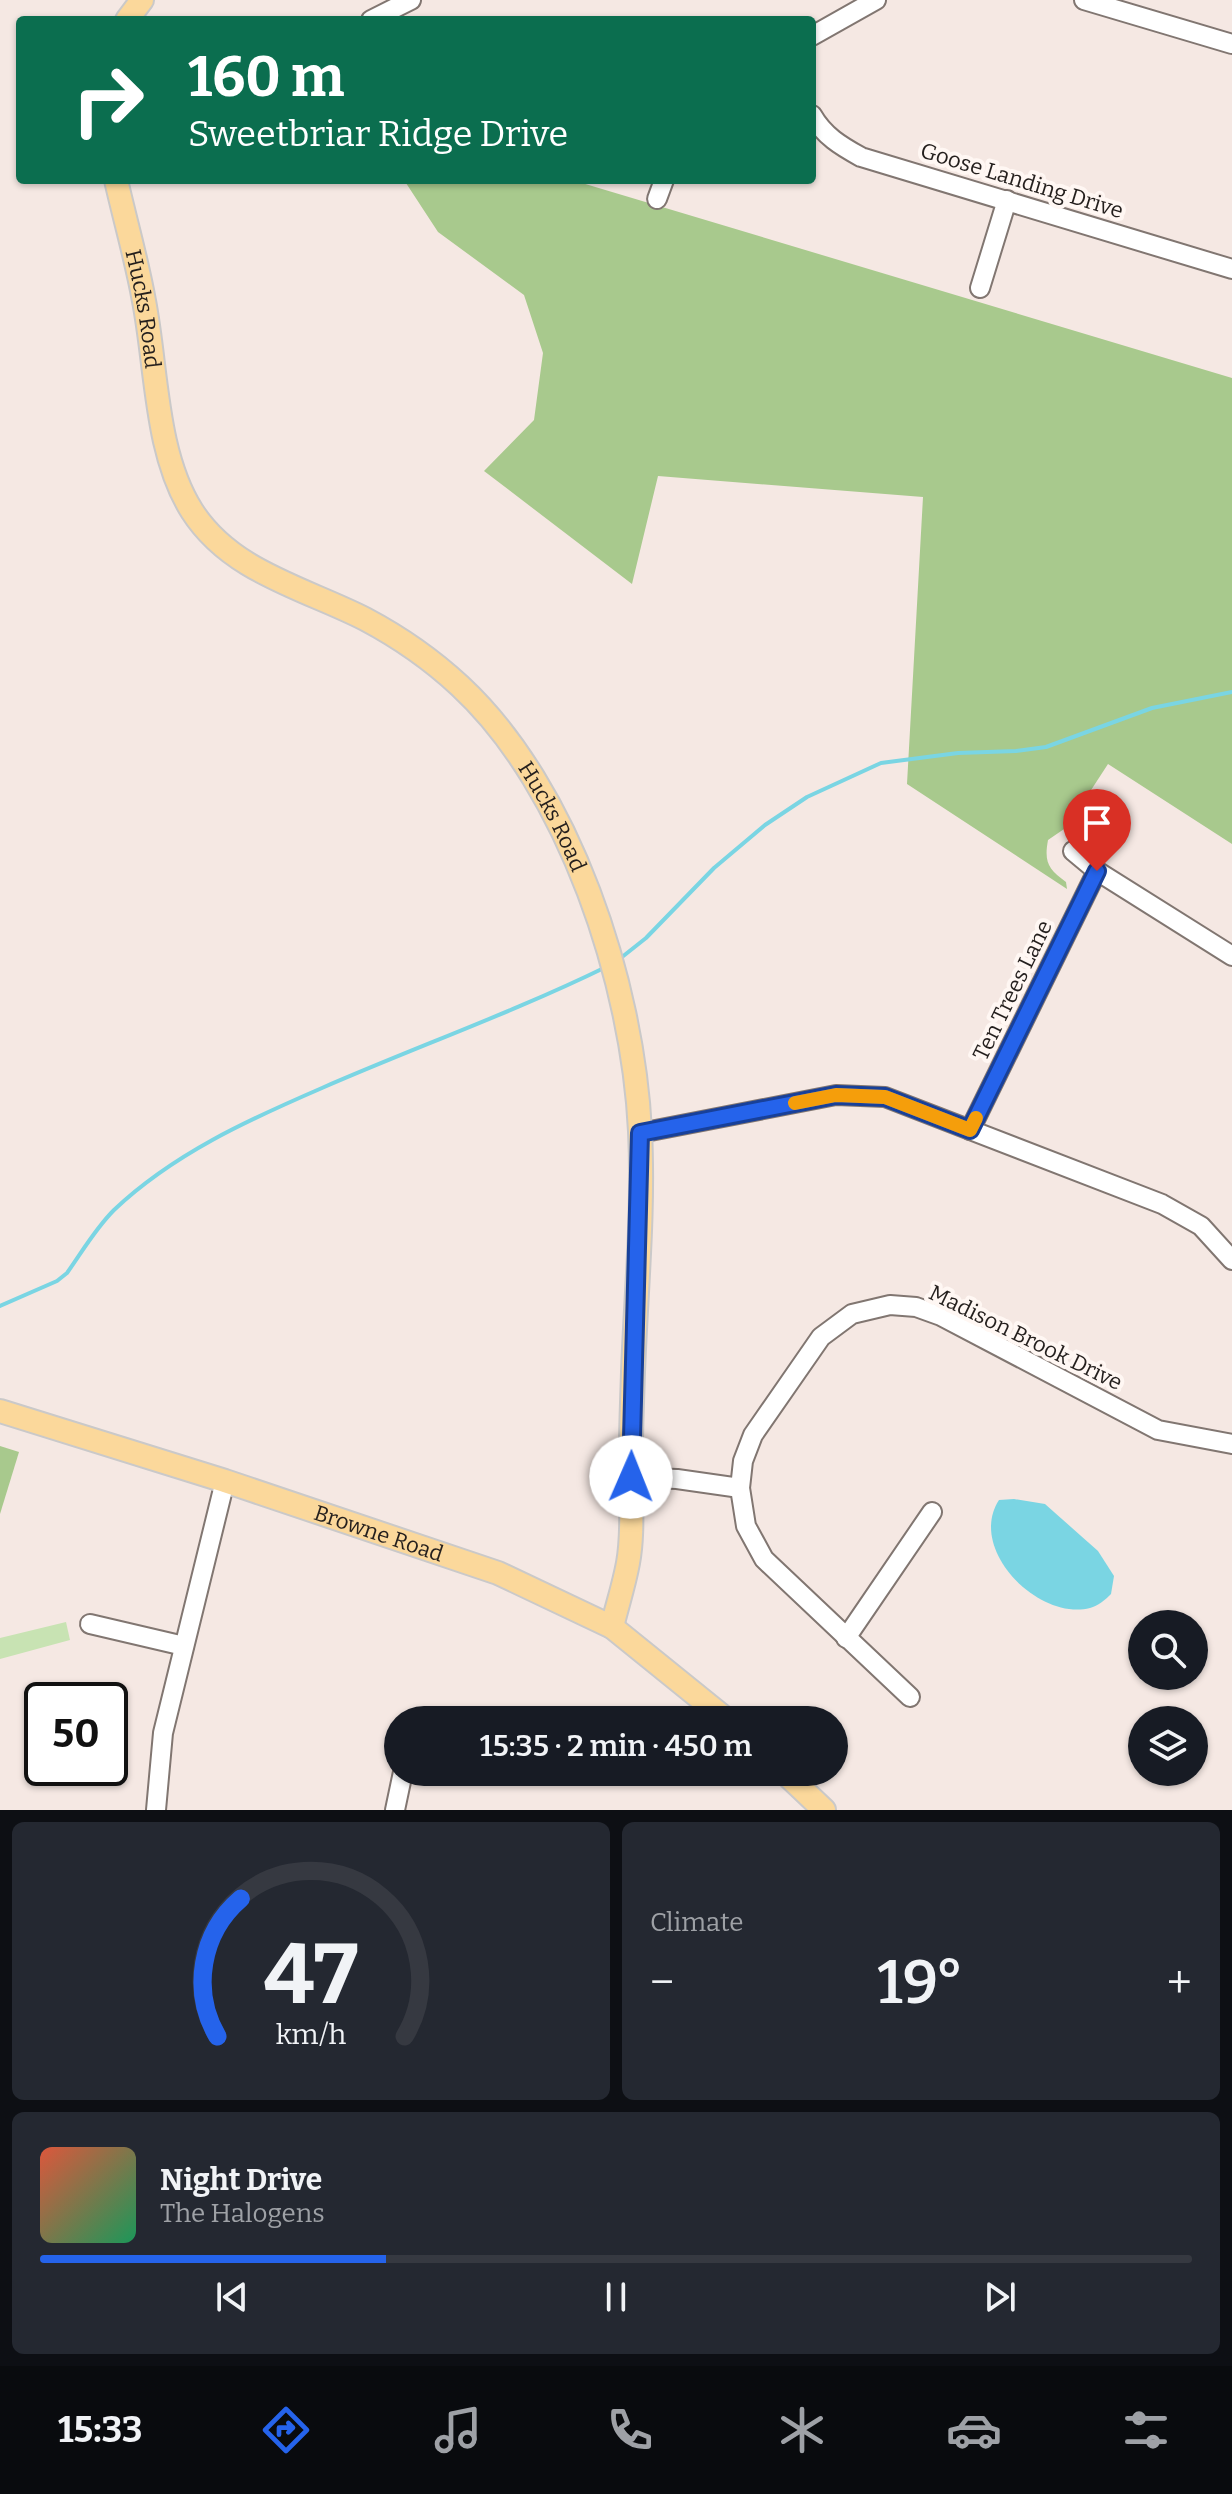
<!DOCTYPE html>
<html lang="en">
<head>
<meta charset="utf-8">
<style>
	:root { --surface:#171b24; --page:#242831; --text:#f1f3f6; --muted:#9ea1a6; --line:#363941; --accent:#2563eb }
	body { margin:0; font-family:Bitter,serif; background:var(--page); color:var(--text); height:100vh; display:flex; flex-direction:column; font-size:30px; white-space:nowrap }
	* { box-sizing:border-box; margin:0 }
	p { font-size:26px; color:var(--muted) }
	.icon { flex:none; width:44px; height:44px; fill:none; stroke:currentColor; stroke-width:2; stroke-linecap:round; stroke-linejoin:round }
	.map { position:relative; height:1810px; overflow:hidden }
	.sheet { display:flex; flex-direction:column; gap:12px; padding:12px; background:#0d0f14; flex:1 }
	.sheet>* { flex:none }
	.guide { position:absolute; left:16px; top:16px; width:800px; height:168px; border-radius:8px; box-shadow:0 2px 6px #0004; background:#0b6e4f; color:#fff; overflow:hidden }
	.fabs { position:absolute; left:1128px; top:1610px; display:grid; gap:16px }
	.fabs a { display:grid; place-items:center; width:80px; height:80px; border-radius:50%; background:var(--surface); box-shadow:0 2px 6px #0004; font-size:40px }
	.speed { position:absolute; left:24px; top:1682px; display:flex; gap:16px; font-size:40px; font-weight:700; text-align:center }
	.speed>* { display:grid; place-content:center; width:104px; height:104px; border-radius:50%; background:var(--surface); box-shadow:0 2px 6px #0004; line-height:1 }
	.speed .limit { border:4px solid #111; border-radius:12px; background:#fff; color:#111 }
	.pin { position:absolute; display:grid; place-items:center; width:68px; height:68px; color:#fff; margin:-82px -34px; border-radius:50% 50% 50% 0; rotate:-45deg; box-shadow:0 0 8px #0007 }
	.pin .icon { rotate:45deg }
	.me { position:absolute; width:88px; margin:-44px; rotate:1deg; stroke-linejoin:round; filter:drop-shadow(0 0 6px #0008) }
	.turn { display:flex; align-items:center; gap:28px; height:168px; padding:0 40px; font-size:36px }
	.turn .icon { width:104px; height:104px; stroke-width:2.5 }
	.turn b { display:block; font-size:56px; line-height:68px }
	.big { font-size:60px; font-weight:600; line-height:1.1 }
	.sheet .tile { flex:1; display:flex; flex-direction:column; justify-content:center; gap:12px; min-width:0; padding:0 28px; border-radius:12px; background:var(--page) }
	.sheet .dial { align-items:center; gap:0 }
	.dial svg { height:208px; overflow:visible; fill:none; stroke:var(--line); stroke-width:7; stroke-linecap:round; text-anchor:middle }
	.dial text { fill:var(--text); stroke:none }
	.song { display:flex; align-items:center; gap:24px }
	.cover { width:96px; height:96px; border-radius:12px; background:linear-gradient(135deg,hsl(10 70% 55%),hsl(150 70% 35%)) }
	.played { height:8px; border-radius:4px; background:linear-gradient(90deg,var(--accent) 30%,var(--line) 30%) }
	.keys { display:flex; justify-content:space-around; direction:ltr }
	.heat { display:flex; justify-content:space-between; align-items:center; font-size:44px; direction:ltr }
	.sheet .tiles { flex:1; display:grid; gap:12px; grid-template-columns:1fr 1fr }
	.tile:last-child { grid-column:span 2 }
	.trip { position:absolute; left:384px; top:1706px; width:464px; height:80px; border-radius:40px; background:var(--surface); box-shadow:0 2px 6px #0004; font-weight:600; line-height:80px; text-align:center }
	.tabs { display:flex; height:128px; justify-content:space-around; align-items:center; background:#090b0e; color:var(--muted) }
	.tabs .icon { width:56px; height:56px }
	.tabs .active { color:var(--accent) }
	.tabs b { font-size:36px; color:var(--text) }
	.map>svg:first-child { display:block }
	.green { fill:#c8e3b3 }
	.forest { fill:#a8c98d }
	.water { fill:#7ad5e3 }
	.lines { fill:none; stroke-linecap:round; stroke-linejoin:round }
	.stream { stroke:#7ad5e3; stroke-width:4 }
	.minor-casing { stroke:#817671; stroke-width:22 }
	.major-casing { stroke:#cac9c9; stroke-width:26 }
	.minor { stroke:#fff; stroke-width:18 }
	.major { stroke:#fbd89b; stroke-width:22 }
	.route-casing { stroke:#184099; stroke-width:20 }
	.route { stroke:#2563eb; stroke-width:14 }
	.slow { stroke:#f59e0b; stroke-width:14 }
	.labels { text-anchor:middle; stroke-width:8; stroke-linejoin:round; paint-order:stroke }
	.street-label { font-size:22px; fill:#241f1d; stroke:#fff7f3 }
</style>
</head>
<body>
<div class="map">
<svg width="1232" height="1810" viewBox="0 0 1232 1810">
	<rect width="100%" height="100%" fill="#f5e8e3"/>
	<path class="green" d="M 66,1622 L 70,1640 L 0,1659 L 0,1638 Z"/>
	<g class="forest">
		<path d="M 404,180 L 572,180 L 1232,378 L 1232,844 L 1108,764 L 1067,827 L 1048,840 C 1044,862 1048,869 1066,882 L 1067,889 L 907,784 L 923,497 L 658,476 L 632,584 L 484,471 L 534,420 L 543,353 L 524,295 L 438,232 Z"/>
		<path d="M 0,1446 L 19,1452 L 0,1514 Z"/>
	</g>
	<path class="water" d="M 1014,1499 L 1045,1504 L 1098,1551 L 1114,1576 L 1111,1594 C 1105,1600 1098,1606 1090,1608 C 1038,1621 967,1549 999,1500 Z"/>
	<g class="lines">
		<g class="stream">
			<path d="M 617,961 L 646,938 L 714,868 L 765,825 L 807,797 L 881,763 L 958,753 L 1016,751 L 1046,747 L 1152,708 L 1232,692"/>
			<path d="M 0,1306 L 57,1281 L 67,1273 C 82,1252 95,1229 114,1210 C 173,1154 248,1120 322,1088 C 416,1047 514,1012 606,967"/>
		</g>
		<defs>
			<g id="minor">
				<path d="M 1084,0 L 1232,44"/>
				<path d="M 371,20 L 411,0"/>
				<path d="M 812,36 L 876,0"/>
				<path d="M 812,115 C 824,136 841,146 861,157 L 1232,269"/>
				<path d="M 657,199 L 664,180"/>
				<path d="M 980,288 L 1007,200"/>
				<path d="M 1073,851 L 1097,871 L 1232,956"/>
				<path d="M 970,1130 L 1097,871"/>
				<path d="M 640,1133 L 836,1095 L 885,1097 L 1162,1204 L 1201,1226 L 1232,1260"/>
				<path d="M 631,1477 L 677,1479 L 740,1488"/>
				<path d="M 90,1624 L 184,1646"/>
				<path d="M 846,1638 L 932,1512"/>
				<path d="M 910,1697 L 764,1559 L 746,1526 L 740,1488 L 743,1461 L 753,1435 L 821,1337 L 852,1314 L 890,1305 L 916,1307 L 941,1316 L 1158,1430 L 1232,1444"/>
				<path d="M 156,1810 L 163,1733 L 225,1481"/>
				<path d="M 395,1810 L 403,1772"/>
			</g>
			<g id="major">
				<path d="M 127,20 L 142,0"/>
				<path id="s1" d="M 116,180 C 125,220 137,261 144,301 C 157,368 155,453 192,511 C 231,572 304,588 365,619 C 399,637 431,659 460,686 C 570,788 633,984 640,1131 C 644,1211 636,1292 633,1372 C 632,1408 630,1444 631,1480 C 631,1508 633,1536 628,1563 C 624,1585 617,1606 612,1627"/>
				<path id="s2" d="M 0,1411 L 225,1481 L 498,1573 L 612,1627 L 727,1720"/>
				<path d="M 784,1772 L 824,1810"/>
			</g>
		</defs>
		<use href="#minor" class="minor-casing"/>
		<use href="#major" class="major-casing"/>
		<use href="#minor" class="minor"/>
		<use href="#major" class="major"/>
	</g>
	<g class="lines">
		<defs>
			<path id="route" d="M 631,1477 L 640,1133 L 836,1095 L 885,1097 L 970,1130 L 1097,871"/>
		</defs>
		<use href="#route" class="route-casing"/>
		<use href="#route" class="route"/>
		<path class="slow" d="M 795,1103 L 836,1095 L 885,1097 L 970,1130 L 976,1118"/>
	</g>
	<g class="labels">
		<g class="street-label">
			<text transform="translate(1022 180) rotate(17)" y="8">Goose Landing Drive</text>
			<text dy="8" stroke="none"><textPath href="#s1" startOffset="132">Hucks Road</textPath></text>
			<text dy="8" stroke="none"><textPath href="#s1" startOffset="826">Hucks Road</textPath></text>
			<text transform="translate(1012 990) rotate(-64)" y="8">Ten Trees Lane</text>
			<text transform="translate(1026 1337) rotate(26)" y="8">Madison Brook Drive</text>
			<text dy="8" stroke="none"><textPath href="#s2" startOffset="398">Browne Road</textPath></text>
		</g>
	</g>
</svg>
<div class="fabs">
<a><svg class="icon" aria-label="search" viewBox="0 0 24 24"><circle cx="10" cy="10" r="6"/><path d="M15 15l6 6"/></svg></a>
<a><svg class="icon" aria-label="layers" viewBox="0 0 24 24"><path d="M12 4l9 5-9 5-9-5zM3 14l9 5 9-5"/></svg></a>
</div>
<div class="speed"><div class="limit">50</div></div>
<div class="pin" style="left:1097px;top:871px;background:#d93025"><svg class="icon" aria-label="arrive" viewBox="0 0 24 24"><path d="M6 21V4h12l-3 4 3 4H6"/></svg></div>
<svg class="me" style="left:631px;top:1477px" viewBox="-20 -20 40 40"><circle r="19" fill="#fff"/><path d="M0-13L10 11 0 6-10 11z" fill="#2563eb"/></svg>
<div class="trip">15:35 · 2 min · 450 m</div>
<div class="guide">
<div class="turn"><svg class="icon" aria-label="right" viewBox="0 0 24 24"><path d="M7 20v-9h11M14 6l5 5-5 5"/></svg><div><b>160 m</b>Sweetbriar Ridge Drive</div></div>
</div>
</div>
<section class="sheet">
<div class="tiles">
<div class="tile dial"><svg viewBox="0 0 100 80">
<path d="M14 69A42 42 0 1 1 86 69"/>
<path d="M14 69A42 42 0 0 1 23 16" stroke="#2563eb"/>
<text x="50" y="56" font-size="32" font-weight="700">47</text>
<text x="50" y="72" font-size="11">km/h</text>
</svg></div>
<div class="tile"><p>Climate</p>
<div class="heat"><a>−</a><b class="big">19°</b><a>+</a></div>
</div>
<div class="tile">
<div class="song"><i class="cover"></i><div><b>Night Drive</b><p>The Halogens</p></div></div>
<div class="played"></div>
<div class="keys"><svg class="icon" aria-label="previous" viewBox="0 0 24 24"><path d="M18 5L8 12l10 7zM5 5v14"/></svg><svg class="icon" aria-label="pause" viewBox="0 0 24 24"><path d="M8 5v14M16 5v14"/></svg><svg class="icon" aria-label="next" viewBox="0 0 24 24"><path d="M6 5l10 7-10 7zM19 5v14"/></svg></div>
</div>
</div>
</section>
<nav class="tabs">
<b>15:33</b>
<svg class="icon active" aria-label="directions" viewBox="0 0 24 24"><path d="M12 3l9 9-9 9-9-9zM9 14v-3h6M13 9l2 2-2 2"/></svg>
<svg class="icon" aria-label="music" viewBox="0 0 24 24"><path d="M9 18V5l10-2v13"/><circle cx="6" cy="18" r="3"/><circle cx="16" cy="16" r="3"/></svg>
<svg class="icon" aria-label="phone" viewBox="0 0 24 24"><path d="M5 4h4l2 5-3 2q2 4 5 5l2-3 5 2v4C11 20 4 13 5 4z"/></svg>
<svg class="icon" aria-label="climate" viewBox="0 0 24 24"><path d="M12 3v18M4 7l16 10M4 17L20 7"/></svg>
<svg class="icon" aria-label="car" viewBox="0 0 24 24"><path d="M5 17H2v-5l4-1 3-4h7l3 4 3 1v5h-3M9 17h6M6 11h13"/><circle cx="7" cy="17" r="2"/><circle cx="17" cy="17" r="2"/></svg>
<svg class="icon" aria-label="filters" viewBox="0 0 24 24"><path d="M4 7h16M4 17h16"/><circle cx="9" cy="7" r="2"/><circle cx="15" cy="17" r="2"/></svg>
</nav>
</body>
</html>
